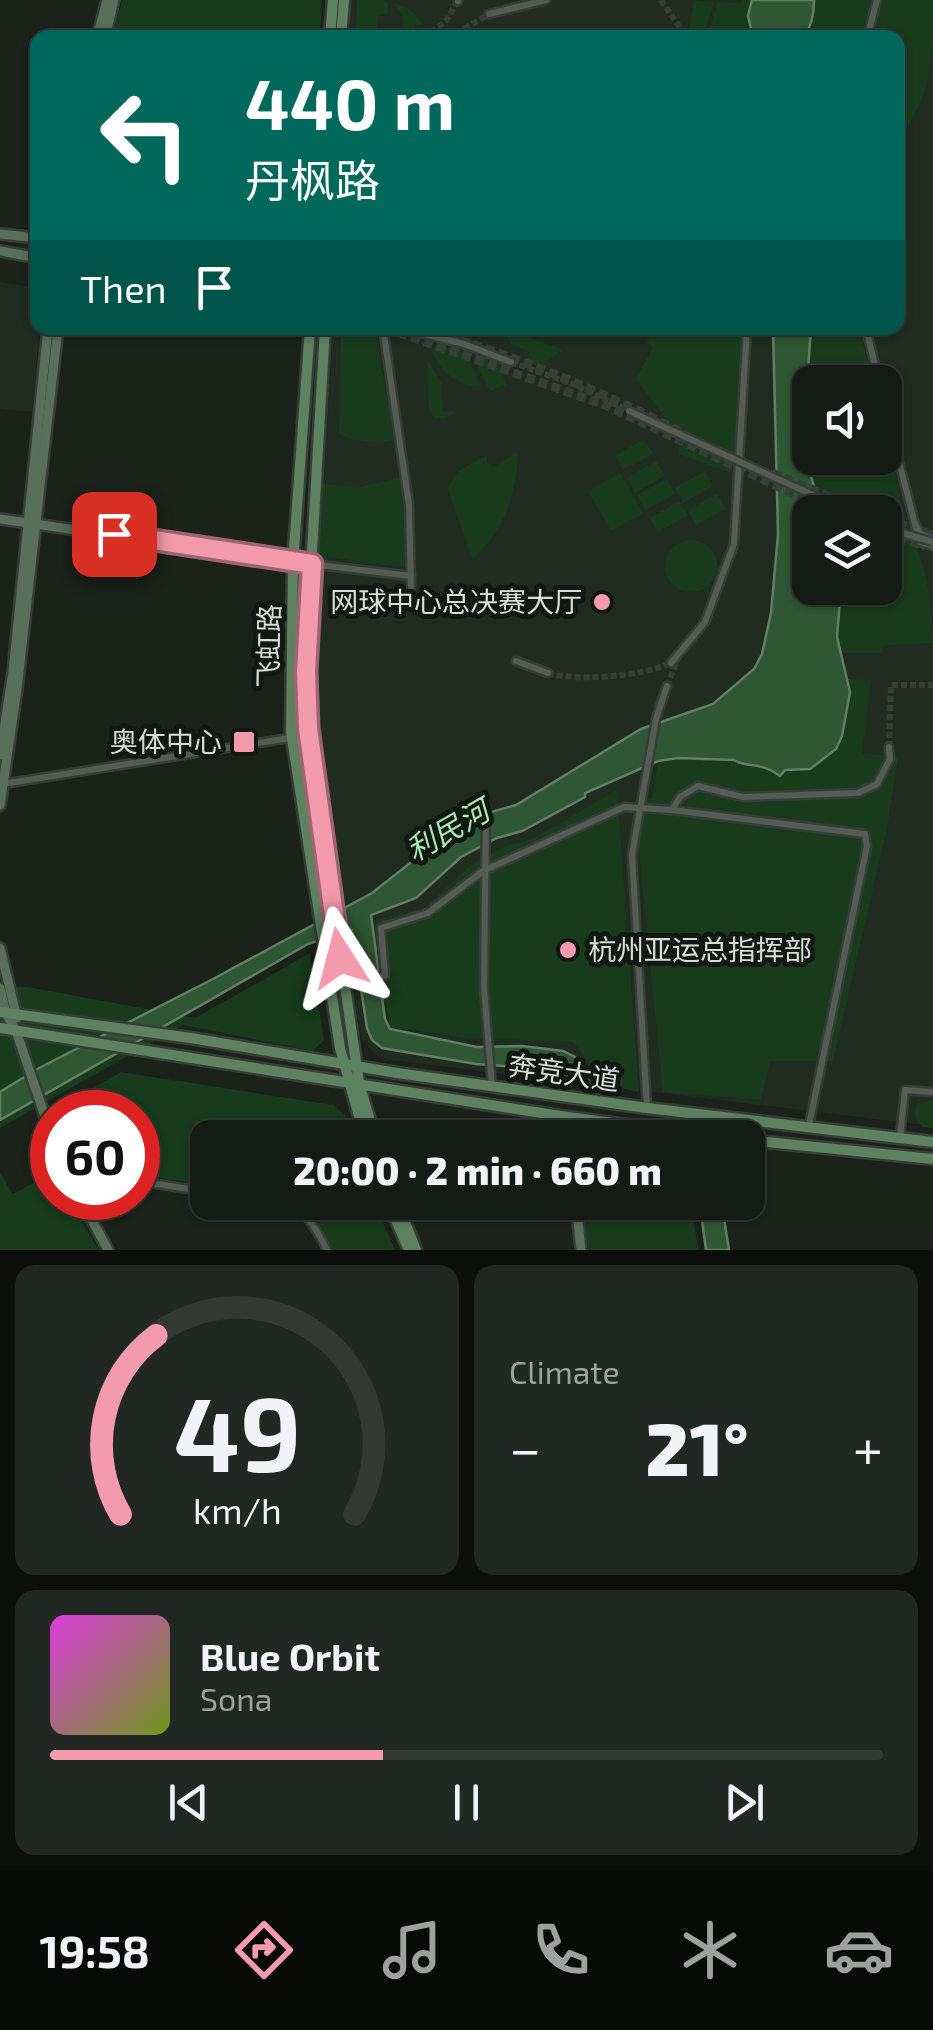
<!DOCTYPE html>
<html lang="en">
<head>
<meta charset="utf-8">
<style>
	:root { --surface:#141a14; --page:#212722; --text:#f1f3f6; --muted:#9da1a0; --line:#333834; --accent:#f39aac }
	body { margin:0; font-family:"Exo 2","Noto Sans SC",sans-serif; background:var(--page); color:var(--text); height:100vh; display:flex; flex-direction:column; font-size:38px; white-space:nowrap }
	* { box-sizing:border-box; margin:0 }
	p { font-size:32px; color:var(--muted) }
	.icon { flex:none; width:55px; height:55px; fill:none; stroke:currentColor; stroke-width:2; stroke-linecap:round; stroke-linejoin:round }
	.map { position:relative; height:1250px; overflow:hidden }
	.panel { display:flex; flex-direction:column; gap:15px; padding:15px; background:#0b0e0b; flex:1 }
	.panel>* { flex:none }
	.hud { position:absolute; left:30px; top:30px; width:875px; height:305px; border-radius:20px; box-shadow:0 2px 8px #0004,0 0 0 2px var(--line); background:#00695c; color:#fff; overflow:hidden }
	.fabs { position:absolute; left:792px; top:365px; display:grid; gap:20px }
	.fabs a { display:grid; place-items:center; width:110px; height:110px; border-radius:20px; background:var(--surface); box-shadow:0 2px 8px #0004,0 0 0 2px var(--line); font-size:50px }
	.speed { position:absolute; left:30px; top:1090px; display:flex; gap:20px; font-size:50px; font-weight:700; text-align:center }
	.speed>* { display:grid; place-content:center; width:130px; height:130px; border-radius:50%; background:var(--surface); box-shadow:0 2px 8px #0004,0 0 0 2px var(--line); line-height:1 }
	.speed .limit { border:15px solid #d22; background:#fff; color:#111 }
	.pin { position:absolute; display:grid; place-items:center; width:85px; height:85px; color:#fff; margin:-42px; border-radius:20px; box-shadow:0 5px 15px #0006 }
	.me { position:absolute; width:110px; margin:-55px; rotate:351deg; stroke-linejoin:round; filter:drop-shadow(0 0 8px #0008) }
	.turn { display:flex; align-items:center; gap:35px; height:210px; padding:0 50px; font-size:45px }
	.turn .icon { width:130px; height:130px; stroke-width:2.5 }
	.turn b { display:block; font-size:70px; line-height:85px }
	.then { display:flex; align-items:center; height:95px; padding:0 50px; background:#0003; gap:20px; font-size:38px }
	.big { font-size:75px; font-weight:800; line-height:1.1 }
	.panel .card { flex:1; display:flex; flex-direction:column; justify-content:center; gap:15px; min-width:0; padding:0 35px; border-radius:20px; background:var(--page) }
	.panel .dial { align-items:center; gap:0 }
	.dial svg { height:260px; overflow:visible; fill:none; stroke:var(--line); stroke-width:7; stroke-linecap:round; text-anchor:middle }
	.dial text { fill:var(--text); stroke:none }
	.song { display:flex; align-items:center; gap:30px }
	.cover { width:120px; height:120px; border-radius:15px; background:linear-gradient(135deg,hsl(300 70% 55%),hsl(80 70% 35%)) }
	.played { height:10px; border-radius:5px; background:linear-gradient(90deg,var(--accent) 40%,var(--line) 40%) }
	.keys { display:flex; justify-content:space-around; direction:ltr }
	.heat { display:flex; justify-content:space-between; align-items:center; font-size:55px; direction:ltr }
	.panel .tiles { flex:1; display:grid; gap:15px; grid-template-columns:1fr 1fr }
	.card:last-child { grid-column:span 2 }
	.trip { position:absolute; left:190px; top:1120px; width:575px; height:100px; border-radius:20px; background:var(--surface); box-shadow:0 2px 8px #0004,0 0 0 2px var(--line); font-weight:800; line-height:100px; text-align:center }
	.dock { display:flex; height:160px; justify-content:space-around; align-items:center; background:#080a08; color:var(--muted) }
	.dock .icon { width:70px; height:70px }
	.dock .active { color:var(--accent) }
	.dock b { font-size:45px; color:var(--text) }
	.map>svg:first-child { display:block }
	.built { fill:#202c20; fill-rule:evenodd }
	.green { fill:#173b1b }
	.water { fill:#2f5733; stroke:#617f64; stroke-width:2.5 }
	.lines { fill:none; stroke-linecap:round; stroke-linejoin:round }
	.street-tunnel { stroke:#363e36; stroke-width:6; stroke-dasharray:6 3; stroke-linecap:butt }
	.secondary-tunnel { stroke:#363e36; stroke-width:9; stroke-dasharray:9 4.5; stroke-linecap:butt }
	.street-casing { stroke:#373d37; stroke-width:11 }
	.secondary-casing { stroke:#373d37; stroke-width:14 }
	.primary-casing { stroke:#373d37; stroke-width:15 }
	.street { stroke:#545d54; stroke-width:6 }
	.secondary { stroke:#586f5a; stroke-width:9 }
	.primary { stroke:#5c825f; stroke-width:10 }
	.street-bridge-casing { stroke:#373d37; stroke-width:11; stroke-linecap:butt }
	.street-bridge { stroke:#545d54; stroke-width:6 }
	.route-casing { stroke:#9e6470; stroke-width:25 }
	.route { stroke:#f39aac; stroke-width:18 }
	.poi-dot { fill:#f39aac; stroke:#111811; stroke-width:4 }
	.labels { text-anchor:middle; stroke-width:10; stroke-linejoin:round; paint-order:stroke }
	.poi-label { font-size:28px; fill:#d7ddd7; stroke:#111811; text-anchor:end }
	.street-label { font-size:28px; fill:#d7ddd7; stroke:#111811 }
	.water-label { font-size:30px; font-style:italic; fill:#a9eaad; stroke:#111811 }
</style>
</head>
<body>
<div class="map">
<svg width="933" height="1250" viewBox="0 0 933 1250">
	<rect width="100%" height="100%" fill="#1a221a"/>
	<g class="built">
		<path d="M 351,0 L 933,0 L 933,1126 L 383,1059 L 373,1053 L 361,1036 L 317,752 L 315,636 L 333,328 L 898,328 L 898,38 L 349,37 ZM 810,382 L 885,382 L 885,458 L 810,458 ZM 810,512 L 885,512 L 885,588 L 810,588 Z"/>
		<path d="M 0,282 L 37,288 L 38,328 L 40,328 L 32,412 L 0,409 Z"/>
	</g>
	<g class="green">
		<path d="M 122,0 L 322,0 L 320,37 L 118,37 L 114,30 Z"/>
		<path d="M 357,0 L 385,0 L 388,3 L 387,14 L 379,15 L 377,35 L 356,31 Z"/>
		<path d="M 694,0 L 714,2 L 703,37 L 688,37 Z"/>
		<path d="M 742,0 L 752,0 L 748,16 L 752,37 L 707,38 L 718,2 L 740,3 Z"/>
		<path d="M 814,0 L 872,0 L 861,37 L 804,38 L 814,15 Z"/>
		<path d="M 881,0 L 933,0 C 933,57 933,96 898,139 L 898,38 L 872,38 Z"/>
		<path d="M 394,4 C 407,4 417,15 423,25 L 415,25 L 415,37 L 403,37 L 402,15 Z"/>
		<path d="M 341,328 L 375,333 L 396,440 C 375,443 358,444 339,434 Z"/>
		<path d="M 501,328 L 510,328 L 510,331 L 564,350 L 538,368 L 526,361 L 529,351 L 511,344 Z"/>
		<path d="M 655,328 L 743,328 L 742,372 L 731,473 L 679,454 L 680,437 L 636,379 L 653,347 L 646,342 Z"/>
		<path d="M 811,328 L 859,328 L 873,382 L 810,382 L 810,406 L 807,385 Z"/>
		<path d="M 435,344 L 465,352 L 481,387 C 457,385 442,374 432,352 Z"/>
		<path d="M 476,354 L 499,364 L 506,385 L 490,391 L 473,359 Z"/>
		<path d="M 427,359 L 442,384 L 443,411 L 455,412 L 445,418 L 434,418 L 429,410 Z"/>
		<path d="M 810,419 L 810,458 L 885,458 L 885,435 C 890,455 894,477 900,497 C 918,555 933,577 932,643 L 884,645 L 882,653 L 841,653 L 837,637 L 841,588 L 885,588 L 885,512 L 820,512 L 807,459 Z"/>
		<path d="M 644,439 L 653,454 L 623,470 L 615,456 Z"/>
		<path d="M 518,451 C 517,493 505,530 473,559 L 447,488 L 458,471 L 487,455 L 487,462 L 494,467 Z"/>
		<path d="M 656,461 L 665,476 L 635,493 L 627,478 Z"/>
		<path d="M 705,471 L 713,486 L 683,503 L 675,488 Z"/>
		<path d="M 620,473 L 643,513 L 611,531 L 588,491 Z"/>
		<path d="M 401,477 L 407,564 L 404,567 L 326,557 L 323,579 L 316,579 L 322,484 L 360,487 Z"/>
		<path d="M 667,479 L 675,494 L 645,510 L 637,495 Z"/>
		<path d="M 717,494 L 726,509 L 696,525 L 688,510 Z"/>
		<path d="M 679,501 L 688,516 L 658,532 L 650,518 Z"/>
		<circle cx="691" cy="566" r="26"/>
		<path d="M 846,679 L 871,680 L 862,753 L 898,757 L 887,828 L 833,1061 L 770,1061 L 761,1100 L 663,1092 L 635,814 L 638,802 L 652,798 L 658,761 L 678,758 L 734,760 L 741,765 L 763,764 L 780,776 L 791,769 L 799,772 L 850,692 Z"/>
		<path d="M 617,790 L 639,1092 L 606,1085 L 573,1042 L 465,1038 L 390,1027 L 374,920 L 425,908 L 468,867 L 505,846 L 532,839 Z"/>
		<path d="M 310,953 L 324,1040 L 313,1051 L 183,1025 L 0,1128 L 0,987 L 28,987 L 195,1018 Z"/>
		<path d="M 121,1072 L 333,1105 L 350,1119 L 354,1137 L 208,1138 L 207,1185 L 138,1175 L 138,1112 L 55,1112 L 54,1110 Z"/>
		<path d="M 933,1100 L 933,1128 L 923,1127 C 914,1121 912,1112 918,1103 Z"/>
		<path d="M 0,1173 L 13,1194 L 52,1173 L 52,1198 L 67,1198 L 99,1250 L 0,1250 Z"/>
		<path d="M 299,1203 L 375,1203 L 395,1250 L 333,1250 L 314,1213 Z"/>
		<path d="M 583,1203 L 675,1203 C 695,1213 695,1230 699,1250 L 587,1250 Z"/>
	</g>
	<g class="water">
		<path d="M 752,0 L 814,0 C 814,14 812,26 804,37 L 753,37 L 748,16 Z"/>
		<path d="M 773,328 L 811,328 L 807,385 L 810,406 L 807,459 L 820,512 L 810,512 L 810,588 L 841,588 L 837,637 L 850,692 L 842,736 L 836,749 L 810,769 L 785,770 L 780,776 C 758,760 748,769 734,760 L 678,758 L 658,761 L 585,793 L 585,797 L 522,831 L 497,838 L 461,857 L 416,898 L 371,915 L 385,1019 L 390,1029 L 477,1047 L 522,1046 L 563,1051 L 575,1057 L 597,1084 L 565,1080 L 556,1070 L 476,1064 L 382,1048 L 372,1040 L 367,1028 L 352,930 L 308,944 L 0,1120 L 0,1092 L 39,1068 L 213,979 L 372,893 L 442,838 L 484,814 L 516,805 L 641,729 L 713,704 L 754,669 L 762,654 L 771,613 L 778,534 Z"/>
		<path d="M 690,1203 L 717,1203 L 724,1218 L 729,1250 L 706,1250 L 702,1220 Z"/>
	</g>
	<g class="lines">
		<g class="street-tunnel">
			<path d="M 661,0 L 687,38"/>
			<path d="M 424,38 L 446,21 L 458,1"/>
			<path d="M 427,38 L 452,33"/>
			<path d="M 449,38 L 489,14"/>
			<path d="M 511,362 L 575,385 L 629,411"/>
			<path d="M 548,673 C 579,682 642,676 671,663"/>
			<path d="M 667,686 L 676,663"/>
			<path d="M 889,747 L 891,685 L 933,685"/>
		</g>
		<g class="secondary-tunnel">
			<path d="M 386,328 L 605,405 L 832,512"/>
			<path d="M 421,328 C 513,355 600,390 685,434"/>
			<path d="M 772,473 L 866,512"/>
			<path d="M 885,519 L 933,535"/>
			<path d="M 885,533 L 925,546"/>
		</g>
		<defs>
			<g id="street">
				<path d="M 458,1 L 458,0"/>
				<path d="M 489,14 L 546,0"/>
				<path d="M 867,38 L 877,0"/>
				<path d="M 383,328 L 409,505 L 411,587"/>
				<path d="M 401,328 L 464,344 L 511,362"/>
				<path d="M 866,328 L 879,382"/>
				<path d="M 885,407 L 915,524"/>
				<path d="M 933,539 L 921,534 L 915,524 L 920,542 L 933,546"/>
				<path d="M 311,564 L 411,576"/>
				<path d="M 516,661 L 548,673"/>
				<path d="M 671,663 L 705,622 L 734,544 L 747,328"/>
				<path d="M 3,784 L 308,735"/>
				<path d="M 486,807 L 484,989 L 492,1086"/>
				<path d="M 672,810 L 680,797 L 698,786 L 743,797 L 858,793 L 877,784 L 890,759 L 889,747"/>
				<path d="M 344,978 L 385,976 L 381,928 L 428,913 L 483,871 L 624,807 L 672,810 L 865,834 L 867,846 L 809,1125"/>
				<path d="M 647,1108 L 632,855 L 656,719 L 667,686"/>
				<path d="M 900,1137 L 905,1090 L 933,1092"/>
				<path d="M 138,1181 L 208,1192"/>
				<path d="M 275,1202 C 304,1207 315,1225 327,1250"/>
			</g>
			<g id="secondary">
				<path d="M 97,38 L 107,0"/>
				<path d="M 105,38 L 114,0"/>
				<path d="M 0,234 L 38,238"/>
				<path d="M 0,251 L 38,258"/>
				<path d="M 0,519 L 311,564"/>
				<path d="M 0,755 L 13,672 L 48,328"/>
				<path d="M 0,805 L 17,689 L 58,328"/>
				<path d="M 0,948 L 17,1018"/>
				<path d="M 0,988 L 6,1013 L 16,1031 L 52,1137"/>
				<path d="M 568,1126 L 569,1138"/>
				<path d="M 80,1198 L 108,1250"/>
				<path d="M 576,1202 L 581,1250"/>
			</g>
			<g id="primary">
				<path d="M 330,38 L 333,0"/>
				<path d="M 341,38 L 344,0"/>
				<path d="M 310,328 L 293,562 L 291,732 L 340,1048 L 365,1138"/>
				<path d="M 325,328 L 305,672 L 308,728 L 359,1083 L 375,1138"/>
				<path d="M 0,1012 L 191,1038 L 397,1073 L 647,1108 L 933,1142"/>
				<path d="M 0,1028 L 567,1117 L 726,1138"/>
				<path d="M 748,1140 L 933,1159"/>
				<path d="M 388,1202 L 409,1250"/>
				<path d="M 397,1202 L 416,1250"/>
			</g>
		</defs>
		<use href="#street" class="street-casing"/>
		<use href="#secondary" class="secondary-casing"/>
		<use href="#primary" class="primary-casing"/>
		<use href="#street" class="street"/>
		<use href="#secondary" class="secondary"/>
		<use href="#primary" class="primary"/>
		<defs>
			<g id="street-bridge">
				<path d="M 629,411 L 850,512"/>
				<path d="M 885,528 L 933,542"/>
			</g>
		</defs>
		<use href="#street-bridge" class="street-bridge-casing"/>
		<use href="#street-bridge" class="street-bridge"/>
	</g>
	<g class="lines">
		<defs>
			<path id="route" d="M 114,534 L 312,564 L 306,672 L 308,728 L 340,958"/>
		</defs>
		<use href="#route" class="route-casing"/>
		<use href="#route" class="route"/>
	</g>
	<g class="poi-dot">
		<circle cx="602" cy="602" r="10"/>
		<rect x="232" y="730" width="24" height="24" rx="5"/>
		<circle cx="568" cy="950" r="10"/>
	</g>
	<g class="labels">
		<g class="poi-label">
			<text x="582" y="612">网球中心总决赛大厅</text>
			<text x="222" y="752">奥体中心</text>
			<text x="588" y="960" text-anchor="start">杭州亚运总指挥部</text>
		</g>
		<g class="street-label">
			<text transform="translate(269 646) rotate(-89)" y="10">飞虹路</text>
			<text transform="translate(564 1073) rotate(8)" y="10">奔竞大道</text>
		</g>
		<g class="water-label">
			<text transform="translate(448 831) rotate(-30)" y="10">利民河</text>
		</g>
	</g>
</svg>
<div class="fabs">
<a><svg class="icon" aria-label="sound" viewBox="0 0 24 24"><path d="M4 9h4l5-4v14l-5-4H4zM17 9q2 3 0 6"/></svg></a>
<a><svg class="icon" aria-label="layers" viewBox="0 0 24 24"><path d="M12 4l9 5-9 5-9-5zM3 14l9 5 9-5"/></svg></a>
</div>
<div class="speed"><div class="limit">60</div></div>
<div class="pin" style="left:114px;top:534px;background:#d93025"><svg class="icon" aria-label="arrive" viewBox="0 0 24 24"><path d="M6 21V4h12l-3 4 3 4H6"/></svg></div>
<svg class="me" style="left:340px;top:958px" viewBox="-20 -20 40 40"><path d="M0-17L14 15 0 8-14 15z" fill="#f39aac" stroke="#fff" stroke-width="4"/></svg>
<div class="trip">20:00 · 2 min · 660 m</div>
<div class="hud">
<div class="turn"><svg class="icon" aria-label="left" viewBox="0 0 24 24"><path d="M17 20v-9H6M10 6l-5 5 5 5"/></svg><div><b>440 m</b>丹枫路</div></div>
<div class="then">Then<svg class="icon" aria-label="arrive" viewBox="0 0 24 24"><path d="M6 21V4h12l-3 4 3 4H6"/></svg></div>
</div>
</div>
<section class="panel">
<div class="tiles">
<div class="card dial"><svg viewBox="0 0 100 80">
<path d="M14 69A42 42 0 1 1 86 69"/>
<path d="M14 69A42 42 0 0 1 25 14" stroke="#f39aac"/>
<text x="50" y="56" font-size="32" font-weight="700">49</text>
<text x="50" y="72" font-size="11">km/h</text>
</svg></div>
<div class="card"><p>Climate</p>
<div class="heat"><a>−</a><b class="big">21°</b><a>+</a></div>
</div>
<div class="card">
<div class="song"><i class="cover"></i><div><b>Blue Orbit</b><p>Sona</p></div></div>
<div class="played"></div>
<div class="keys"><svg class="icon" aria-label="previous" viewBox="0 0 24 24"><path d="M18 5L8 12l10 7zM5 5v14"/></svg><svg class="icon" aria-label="pause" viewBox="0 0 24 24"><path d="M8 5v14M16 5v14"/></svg><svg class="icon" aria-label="next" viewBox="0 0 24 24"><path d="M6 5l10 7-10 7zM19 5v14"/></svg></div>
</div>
</div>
</section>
<nav class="dock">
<b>19:58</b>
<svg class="icon active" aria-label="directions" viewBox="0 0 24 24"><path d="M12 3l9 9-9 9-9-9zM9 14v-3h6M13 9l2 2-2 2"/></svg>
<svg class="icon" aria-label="music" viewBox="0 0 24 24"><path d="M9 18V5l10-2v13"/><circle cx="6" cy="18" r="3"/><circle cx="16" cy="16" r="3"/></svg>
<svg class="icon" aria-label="phone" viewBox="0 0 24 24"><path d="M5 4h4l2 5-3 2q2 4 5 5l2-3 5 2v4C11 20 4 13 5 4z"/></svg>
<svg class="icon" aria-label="climate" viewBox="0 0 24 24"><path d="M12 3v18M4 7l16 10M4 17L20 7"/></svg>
<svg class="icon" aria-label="car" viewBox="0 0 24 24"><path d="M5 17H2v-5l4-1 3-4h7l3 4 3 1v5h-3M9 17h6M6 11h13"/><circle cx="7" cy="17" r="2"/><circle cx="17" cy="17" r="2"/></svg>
</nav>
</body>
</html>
